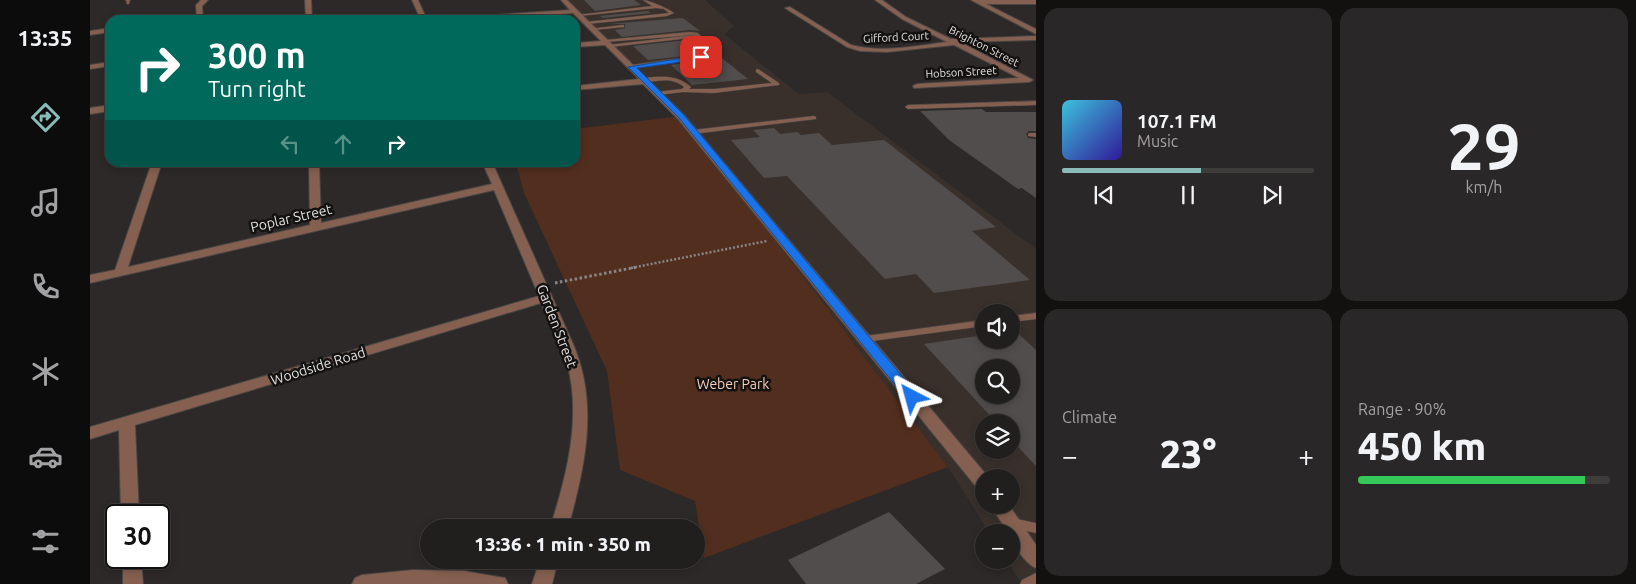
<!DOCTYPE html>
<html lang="en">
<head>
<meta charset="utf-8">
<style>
	:root { --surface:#211f1e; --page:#292727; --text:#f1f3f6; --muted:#a2a2a4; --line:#3e3d3c; --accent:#8bbbb9 }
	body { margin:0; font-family:Ubuntu,sans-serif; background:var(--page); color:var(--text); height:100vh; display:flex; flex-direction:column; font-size:19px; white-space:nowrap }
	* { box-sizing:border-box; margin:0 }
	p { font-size:16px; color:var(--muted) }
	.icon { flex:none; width:28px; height:28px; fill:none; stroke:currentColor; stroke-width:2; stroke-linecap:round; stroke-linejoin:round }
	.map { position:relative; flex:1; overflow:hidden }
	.sheet { display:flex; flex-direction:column; gap:8px; padding:8px; background:#121110; width:600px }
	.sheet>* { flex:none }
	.hud { position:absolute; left:15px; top:15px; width:475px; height:152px; border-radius:15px; box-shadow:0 2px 8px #0003,0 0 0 1px var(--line); background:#00695c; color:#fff; overflow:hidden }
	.buttons { position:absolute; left:885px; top:304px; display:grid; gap:10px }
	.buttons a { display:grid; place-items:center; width:45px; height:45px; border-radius:50%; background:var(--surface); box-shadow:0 2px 8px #0003,0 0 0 1px var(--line); font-size:25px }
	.speed { position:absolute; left:15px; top:504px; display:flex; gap:10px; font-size:25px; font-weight:700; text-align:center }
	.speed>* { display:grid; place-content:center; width:65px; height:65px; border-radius:50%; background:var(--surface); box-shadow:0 2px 8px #0003,0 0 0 1px var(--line); line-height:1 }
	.speed .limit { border:2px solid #111; border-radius:8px; background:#fff; color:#111 }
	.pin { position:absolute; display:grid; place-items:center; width:42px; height:42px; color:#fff; margin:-21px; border-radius:10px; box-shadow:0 2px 8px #0006 }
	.me { position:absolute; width:55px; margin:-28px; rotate:321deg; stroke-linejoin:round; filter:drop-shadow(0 0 4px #0008) }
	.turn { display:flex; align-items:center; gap:18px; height:105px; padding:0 20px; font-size:22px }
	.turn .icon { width:65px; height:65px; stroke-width:2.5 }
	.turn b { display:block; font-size:35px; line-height:42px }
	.lanes { display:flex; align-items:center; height:48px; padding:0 20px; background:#0003; justify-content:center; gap:25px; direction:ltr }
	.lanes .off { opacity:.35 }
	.big { font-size:38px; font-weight:800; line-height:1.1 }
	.sheet .card { flex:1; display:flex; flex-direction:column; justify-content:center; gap:8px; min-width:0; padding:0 18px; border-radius:15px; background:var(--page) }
	.sheet .dial { align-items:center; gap:0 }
	.dial b { font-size:65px; line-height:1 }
	.song { display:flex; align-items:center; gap:15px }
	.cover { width:60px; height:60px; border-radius:8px; background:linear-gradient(135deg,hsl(190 70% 55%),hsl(250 70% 35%)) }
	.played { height:5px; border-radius:2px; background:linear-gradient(90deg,var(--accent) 55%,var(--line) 55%) }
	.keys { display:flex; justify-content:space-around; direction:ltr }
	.heat { display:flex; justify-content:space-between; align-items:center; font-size:28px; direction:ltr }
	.charge { height:8px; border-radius:4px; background:linear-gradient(90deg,#34c759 90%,var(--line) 0) }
	.sheet .tiles { flex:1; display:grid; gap:8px; grid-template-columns:repeat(2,1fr) }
	.trip { position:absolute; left:330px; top:519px; width:285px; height:50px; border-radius:25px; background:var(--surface); box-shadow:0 2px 8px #0003,0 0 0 1px var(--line); font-weight:800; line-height:50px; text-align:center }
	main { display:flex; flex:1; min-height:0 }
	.menu { display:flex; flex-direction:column; width:90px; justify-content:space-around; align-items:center; background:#0d0c0c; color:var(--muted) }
	.menu .icon { width:35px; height:35px }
	.menu .on { color:var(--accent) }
	.menu b { font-size:22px; color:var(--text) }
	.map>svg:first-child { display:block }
	.built { fill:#39302c; fill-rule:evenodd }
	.green { fill:#522e1e }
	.building { fill:#514d4c; fill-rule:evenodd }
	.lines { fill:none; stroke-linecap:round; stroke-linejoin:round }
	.service-casing { stroke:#494645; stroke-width:1 }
	.minor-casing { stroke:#494645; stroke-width:2 }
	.path-far1 { stroke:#898786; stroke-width:2.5; stroke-dasharray:2 2; stroke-linecap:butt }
	.path { stroke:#898786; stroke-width:3; stroke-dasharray:2.5 2.5; stroke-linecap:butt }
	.service { fill:#856050; fill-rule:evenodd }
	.minor { fill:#856050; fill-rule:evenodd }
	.route { fill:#1a73e8; stroke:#114b97 }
	.labels { text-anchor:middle; stroke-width:5; stroke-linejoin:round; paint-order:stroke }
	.far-street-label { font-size:11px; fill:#e2e0df; stroke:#131211 }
	.street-label { font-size:14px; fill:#e2e0df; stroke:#131211 }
	.park-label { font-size:14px; fill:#f9cebc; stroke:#131211 }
</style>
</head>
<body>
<main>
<nav class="menu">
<b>13:35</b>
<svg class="icon on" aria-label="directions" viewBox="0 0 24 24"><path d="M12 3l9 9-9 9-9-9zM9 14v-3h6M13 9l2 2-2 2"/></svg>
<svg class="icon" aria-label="music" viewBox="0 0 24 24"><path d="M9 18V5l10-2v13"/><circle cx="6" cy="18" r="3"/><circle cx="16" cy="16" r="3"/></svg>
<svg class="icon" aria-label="phone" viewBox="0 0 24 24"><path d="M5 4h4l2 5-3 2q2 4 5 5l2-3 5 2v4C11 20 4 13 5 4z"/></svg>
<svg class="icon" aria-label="climate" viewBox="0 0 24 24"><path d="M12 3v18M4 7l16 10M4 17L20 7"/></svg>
<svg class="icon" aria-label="car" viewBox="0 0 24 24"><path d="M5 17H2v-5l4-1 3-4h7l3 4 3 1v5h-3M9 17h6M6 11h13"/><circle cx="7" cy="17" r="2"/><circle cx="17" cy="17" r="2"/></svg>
<svg class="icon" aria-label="filters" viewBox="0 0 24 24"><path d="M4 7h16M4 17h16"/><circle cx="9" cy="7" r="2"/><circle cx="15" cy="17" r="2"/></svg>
</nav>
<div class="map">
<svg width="946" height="584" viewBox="0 0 946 584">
	<rect width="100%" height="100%" fill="#2c2928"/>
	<path class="built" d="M 474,0 L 615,0 L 644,26 L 634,34 L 709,94 L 737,92 L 946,249 L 946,584 L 932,584 L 916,560 L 921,560 L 921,532 L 899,532 L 858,467 L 591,116 ZM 894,312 L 921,312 L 921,340 L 894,340 ZM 894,368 L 921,368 L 921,395 L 894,395 ZM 894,422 L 921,422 L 921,450 L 894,450 ZM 894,478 L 921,478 L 921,505 L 894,505 Z"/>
	<path class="green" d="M 591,116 L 858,467 L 614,558 L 605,501 L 530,470 L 517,371 L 434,193 L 426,163 L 485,162 L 485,129 Z"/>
	<g class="building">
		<path d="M 494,0 L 544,0 L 551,5 L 505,11 Z"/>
		<path d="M 558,11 L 561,13 L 513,18 L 510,16 Z"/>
		<path d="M 593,18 L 610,31 L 600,30 L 532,37 L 525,30 L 535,28 L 535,24 L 518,24 Z"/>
		<path d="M 606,39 L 633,59 L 658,79 L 602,85 L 581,65 L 613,60 L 614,54 L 558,60 L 543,46 Z"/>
		<path d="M 892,109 L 896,112 L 946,112 L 946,131 L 939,131 L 936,134 L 938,138 L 946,139 L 946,198 L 932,188 L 928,189 L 859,140 L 830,111 Z"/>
		<path d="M 684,128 L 690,134 L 707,132 L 711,135 L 729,133 L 742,145 L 794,140 L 906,227 L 882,231 L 940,280 L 844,293 L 826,274 L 795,279 L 697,176 L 674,178 L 641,140 L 670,137 L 663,130 Z"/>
		<path d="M 921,327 L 946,350 L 946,466 L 921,439 L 921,422 L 906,422 L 834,344 L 894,335 L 894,340 L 921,340 ZM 894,368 L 921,368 L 921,395 L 894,395 Z"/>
		<path d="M 799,512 L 855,569 L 826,584 L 716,584 L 698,560 Z"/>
	</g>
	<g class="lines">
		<defs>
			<g id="service">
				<path d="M 36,0 L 40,0 L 39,4 L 37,4 Z"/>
				<path d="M 553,0 C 559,0 579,9 584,13 L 577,16 L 497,24 L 495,22 L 579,13 L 574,9 L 566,8 L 489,16 L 487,15 L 562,6 Z"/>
				<path d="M 532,25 L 534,25 L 534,27 L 503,30 L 501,29 Z"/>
				<path d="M 600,32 L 608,33 L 611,36 L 609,37 L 520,47 L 518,46 L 518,45 L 604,35 L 515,42 L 513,41 L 515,40 Z"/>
				<path d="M 611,55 L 613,56 L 613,58 L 542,69 L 539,67 L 542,65 Z"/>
				<path d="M 668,69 L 689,83 L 689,85 L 624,93 L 593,92 L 568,95 L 565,93 L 566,92 L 592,89 L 594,87 C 577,74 566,85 552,80 L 555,78 C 572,76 588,75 601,87 L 599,89 L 624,89 L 682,83 L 666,72 L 666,70 Z"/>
				<path d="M 946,101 L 946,105 L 818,109 L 815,107 L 818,105 Z"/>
				<path d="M 724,116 L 726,117 L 726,119 L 603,134 L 600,132 L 603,130 Z"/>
				<path d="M 940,133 L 946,133 L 946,137 L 938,136 L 938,134 Z"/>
				<path d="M 946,313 L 946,319 L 921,322 L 921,316 Z"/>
				<path d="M 894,320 L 894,326 L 775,342 L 770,339 L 775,336 Z"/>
				<path d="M 922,518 L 946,523 L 946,533 L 918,527 L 916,523 L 918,519 Z"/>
				<path d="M 946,573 L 946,584 L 930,584 L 932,580 Z"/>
			</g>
			<g id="minor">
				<path d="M 111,0 L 118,0 L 112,6 L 113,20 L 107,20 L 106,5 Z"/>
				<path d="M 215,0 L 221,0 L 222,20 L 216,20 Z"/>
				<path d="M 322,0 L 328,0 L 337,20 L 331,20 Z"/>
				<path d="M 471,0 L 477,0 L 594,115 L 899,478 L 894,478 L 894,491 L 888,489 L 588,119 L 553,84 L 485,90 L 485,86 L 549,79 L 515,45 L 485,47 L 485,43 L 511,41 L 483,13 L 404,19 L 401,17 L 404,15 L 480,10 Z"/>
				<path d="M 785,0 L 792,0 L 816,17 L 861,39 L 946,36 L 946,40 L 870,42 L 943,80 L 939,82 L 824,88 L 823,86 L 827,84 L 929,78 L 864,45 L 797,52 L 770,51 L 757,47 L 695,8 L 700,7 L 761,45 C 792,53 826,46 857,42 L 812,19 Z"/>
				<path d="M 881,0 L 946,0 L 946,4 L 896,4 L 946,29 L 946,34 Z"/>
				<path d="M 20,28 L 20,32 L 0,35 L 0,31 Z"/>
				<path d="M 20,62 L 20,66 L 0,69 L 0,65 Z"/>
				<path d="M 20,105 L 20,111 L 0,114 L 0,108 Z"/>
				<path d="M 62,162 L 72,162 L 38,267 L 220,225 L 219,162 L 229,162 L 231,223 L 402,184 L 392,162 L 402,162 L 483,344 C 509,404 495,467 478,528 L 460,528 C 477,475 492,417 477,363 C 471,342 459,323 451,303 L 45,425 L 49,515 L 31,515 L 29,430 L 0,439 L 0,427 L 449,296 L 404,190 L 0,283 L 0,275 L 25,270 Z"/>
				<path d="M 900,505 L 919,505 L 946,545 L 946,568 C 936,564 921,544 921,532 L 918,532 Z"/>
				<path d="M 33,558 L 51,558 L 53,584 L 33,584 Z"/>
				<path d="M 450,560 L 468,560 L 462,584 L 442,584 Z"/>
				<path d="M 323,570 L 374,571 L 415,578 L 418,584 L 262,584 L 265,578 L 272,575 Z"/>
			</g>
		</defs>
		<use href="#service" class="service-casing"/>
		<use href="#minor" class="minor-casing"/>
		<path class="path-far1" d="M 541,268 L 677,241"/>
		<path class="path" d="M 465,283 L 547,267"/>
		<use href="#service" class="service"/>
		<use href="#minor" class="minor"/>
	</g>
	<path class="route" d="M 611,55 L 615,57 L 614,59 L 547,68 L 594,115 L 827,394 L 829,397 L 827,401 L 818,401 L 589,118 L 538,67 Z"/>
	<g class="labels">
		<g class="far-street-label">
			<text transform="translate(806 37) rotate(-3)" y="4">Gifford Court</text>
			<text transform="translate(894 46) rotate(27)" y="4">Brighton Street</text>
			<text transform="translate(871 72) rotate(-3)" y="4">Hobson Street</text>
		</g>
		<g class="street-label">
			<text transform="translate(201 218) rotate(-13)" y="5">Poplar Street</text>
			<text transform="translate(467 326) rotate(69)" y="5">Garden Street</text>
			<text transform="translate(228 366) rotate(-17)" y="5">Woodside Road</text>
		</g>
		<g class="park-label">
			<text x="643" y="389">Weber Park</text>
		</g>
	</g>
</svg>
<div class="buttons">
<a><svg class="icon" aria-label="sound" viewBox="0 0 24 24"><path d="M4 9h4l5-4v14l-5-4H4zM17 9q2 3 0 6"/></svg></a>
<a><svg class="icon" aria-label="search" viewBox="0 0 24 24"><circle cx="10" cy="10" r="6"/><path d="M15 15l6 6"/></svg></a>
<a><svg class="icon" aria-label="layers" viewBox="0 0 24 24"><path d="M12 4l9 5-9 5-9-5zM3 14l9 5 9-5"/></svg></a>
<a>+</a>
<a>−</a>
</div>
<div class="speed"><div class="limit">30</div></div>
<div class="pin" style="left:611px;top:57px;background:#d93025"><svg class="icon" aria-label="arrive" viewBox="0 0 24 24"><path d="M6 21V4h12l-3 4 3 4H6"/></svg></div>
<svg class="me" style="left:822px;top:397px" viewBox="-20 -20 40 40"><path d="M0-17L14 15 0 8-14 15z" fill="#1a73e8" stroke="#fff" stroke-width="4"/></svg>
<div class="trip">13:36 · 1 min · 350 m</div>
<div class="hud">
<div class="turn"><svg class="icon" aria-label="right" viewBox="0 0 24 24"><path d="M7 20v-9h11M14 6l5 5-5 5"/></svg><div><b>300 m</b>Turn right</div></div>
<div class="lanes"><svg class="icon off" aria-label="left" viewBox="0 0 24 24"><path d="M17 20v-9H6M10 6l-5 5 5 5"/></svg><svg class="icon off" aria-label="ahead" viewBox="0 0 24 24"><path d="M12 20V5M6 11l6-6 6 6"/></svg><svg class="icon" aria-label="right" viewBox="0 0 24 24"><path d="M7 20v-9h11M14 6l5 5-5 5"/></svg></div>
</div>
</div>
<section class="sheet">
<div class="tiles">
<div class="card">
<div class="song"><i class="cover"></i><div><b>107.1 FM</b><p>Music</p></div></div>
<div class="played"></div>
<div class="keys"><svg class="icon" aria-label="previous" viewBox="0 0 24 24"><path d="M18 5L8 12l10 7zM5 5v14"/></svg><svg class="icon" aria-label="pause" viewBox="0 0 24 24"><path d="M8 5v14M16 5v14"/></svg><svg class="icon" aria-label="next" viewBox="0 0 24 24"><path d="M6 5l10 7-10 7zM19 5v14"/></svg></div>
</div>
<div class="card dial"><b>29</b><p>km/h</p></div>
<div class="card"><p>Climate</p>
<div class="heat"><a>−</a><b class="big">23°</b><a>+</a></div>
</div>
<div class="card"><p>Range · 90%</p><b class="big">450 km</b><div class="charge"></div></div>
</div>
</section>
</main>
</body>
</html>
